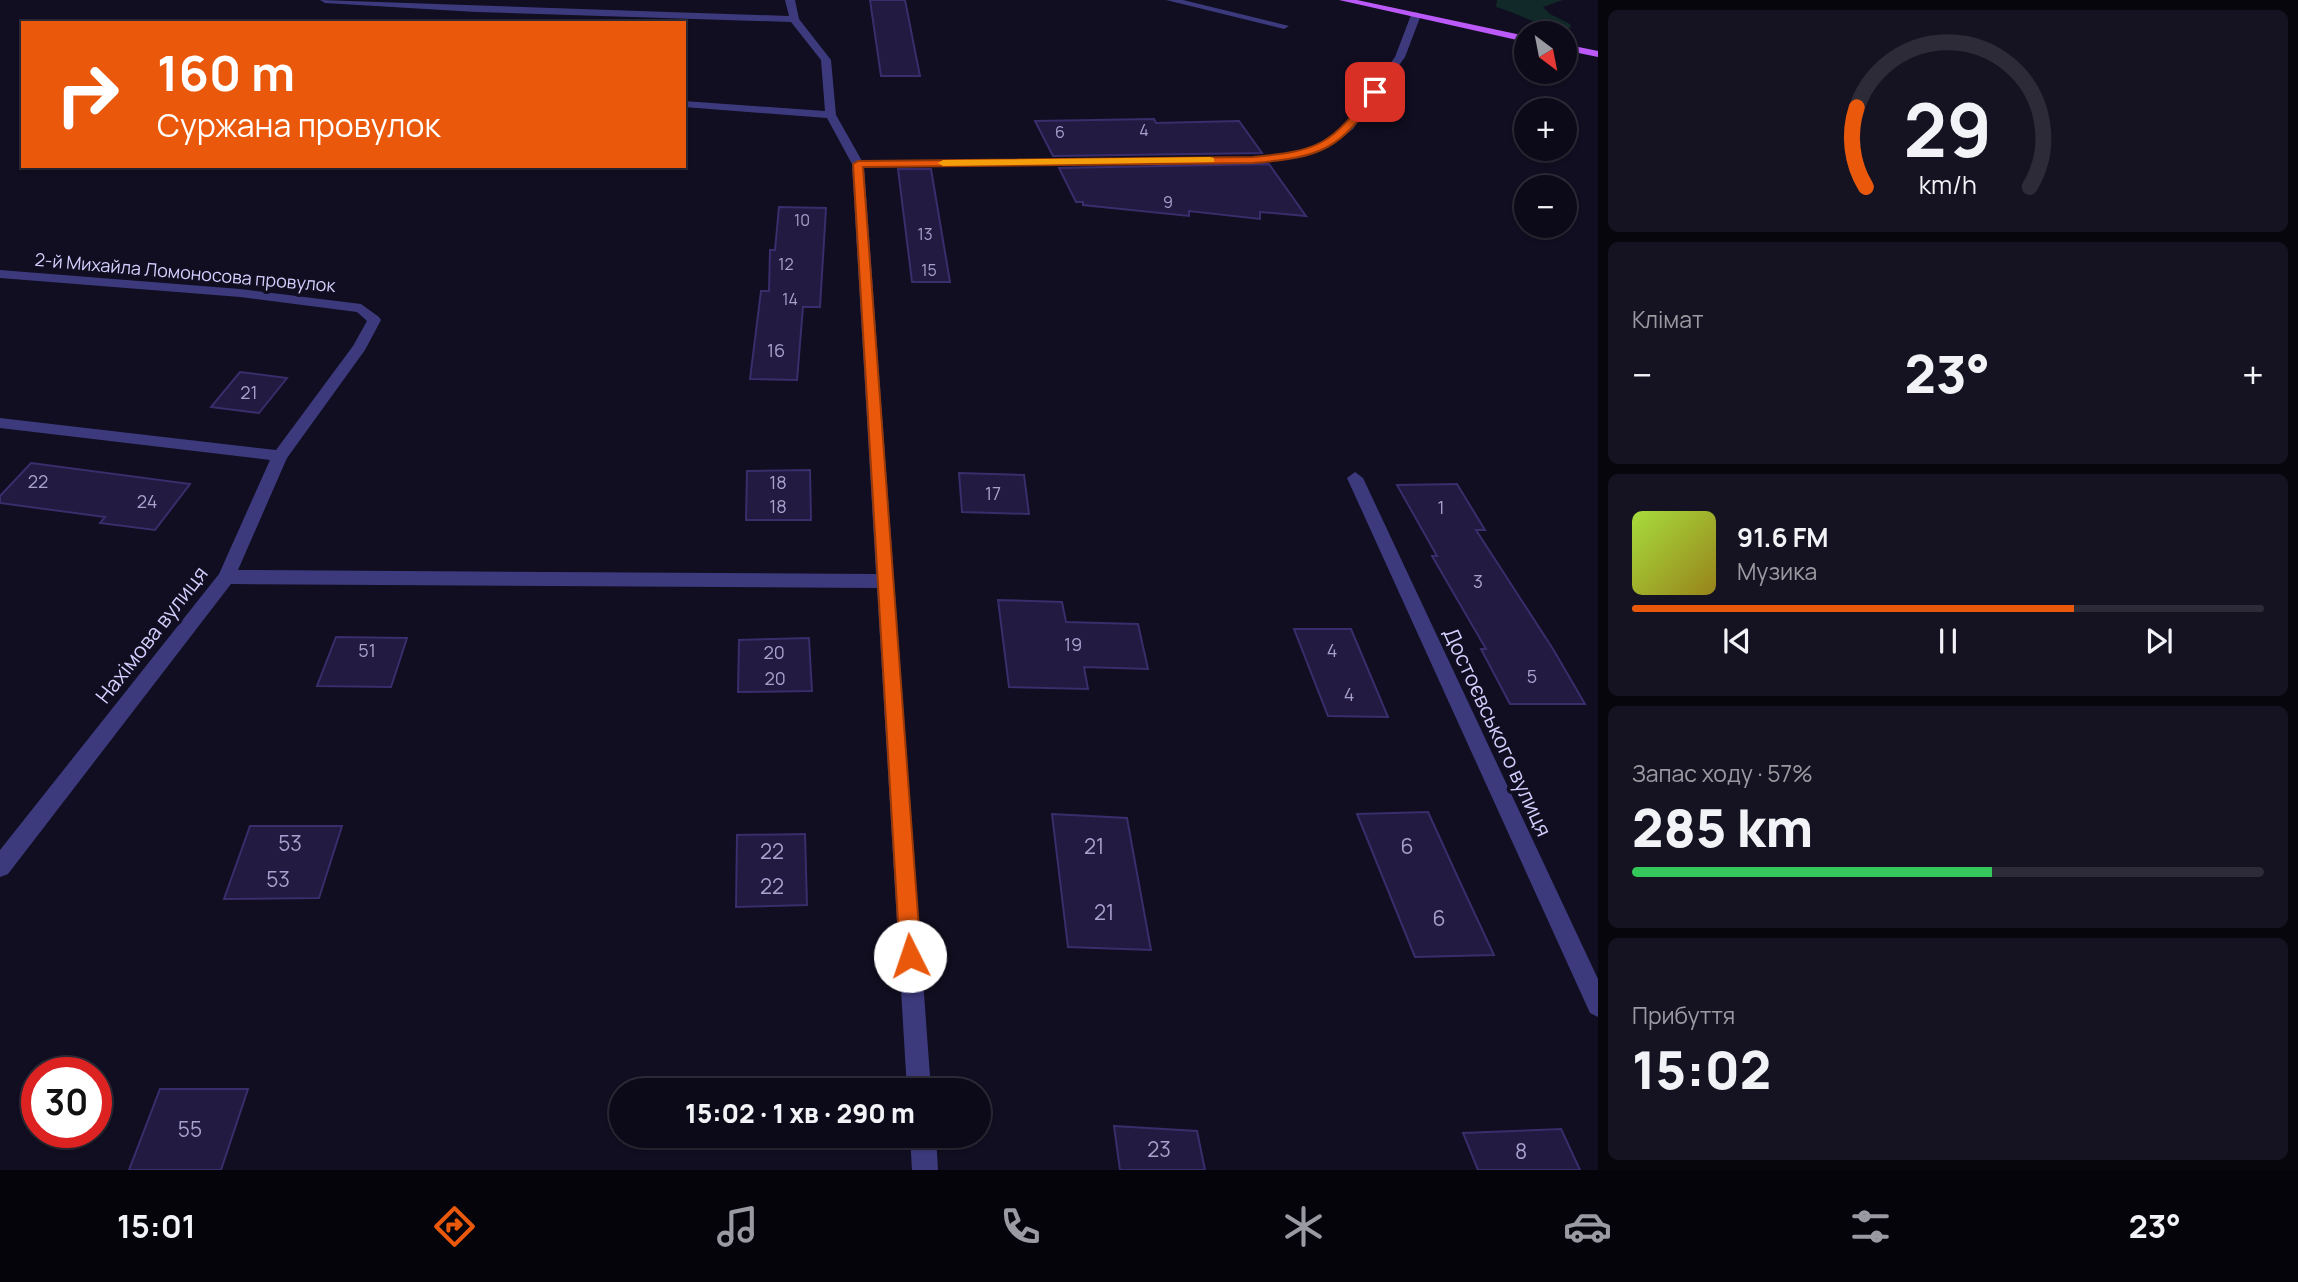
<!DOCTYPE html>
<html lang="uk">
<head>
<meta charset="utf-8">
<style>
	:root { --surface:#0c0a18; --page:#151321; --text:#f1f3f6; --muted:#9a9aa2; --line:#2c2b37; --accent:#ea580c }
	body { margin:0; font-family:Manrope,sans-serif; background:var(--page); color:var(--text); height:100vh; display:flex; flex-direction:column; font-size:26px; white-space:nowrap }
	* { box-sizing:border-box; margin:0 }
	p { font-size:23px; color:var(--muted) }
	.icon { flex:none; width:38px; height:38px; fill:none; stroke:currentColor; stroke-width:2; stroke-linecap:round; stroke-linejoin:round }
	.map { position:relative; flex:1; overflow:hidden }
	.drawer { display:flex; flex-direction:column; gap:10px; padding:10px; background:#07060d; width:700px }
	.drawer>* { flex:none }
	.banner { position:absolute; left:21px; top:21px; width:665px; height:147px; border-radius:0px; box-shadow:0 2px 5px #0004,0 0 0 2px var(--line); background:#ea580c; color:#fff; overflow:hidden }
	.needle { width:46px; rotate:148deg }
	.buttons { position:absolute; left:1514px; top:21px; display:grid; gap:14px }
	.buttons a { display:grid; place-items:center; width:63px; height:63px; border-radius:50%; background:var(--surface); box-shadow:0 2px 5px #0004,0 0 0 2px var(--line); font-size:35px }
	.speed { position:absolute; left:21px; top:1057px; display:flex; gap:14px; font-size:35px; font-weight:700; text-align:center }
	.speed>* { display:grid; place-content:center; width:91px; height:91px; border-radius:50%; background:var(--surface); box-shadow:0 2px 5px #0004,0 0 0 2px var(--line); line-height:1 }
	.speed .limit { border:10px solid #d22; background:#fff; color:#111 }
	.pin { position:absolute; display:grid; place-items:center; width:60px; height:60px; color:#fff; margin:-30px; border-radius:14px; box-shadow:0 4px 10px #0006 }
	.me { position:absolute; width:77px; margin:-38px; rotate:356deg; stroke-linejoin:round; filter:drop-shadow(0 0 5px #0008) }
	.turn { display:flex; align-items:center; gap:24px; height:147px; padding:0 21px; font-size:32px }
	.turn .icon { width:91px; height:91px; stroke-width:2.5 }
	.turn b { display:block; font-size:49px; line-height:60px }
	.big { font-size:52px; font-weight:800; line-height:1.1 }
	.drawer .tile { flex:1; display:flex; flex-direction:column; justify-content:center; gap:10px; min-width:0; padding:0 24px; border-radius:10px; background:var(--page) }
	.drawer .dial { align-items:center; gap:0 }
	.dial svg { height:182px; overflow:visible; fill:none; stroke:var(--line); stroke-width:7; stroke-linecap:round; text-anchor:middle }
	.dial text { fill:var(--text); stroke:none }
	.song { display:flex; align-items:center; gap:21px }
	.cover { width:84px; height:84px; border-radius:10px; background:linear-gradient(135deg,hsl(80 70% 55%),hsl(50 70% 35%)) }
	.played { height:7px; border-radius:4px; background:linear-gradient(90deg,var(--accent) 70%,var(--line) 70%) }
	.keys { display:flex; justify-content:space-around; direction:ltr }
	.heat { display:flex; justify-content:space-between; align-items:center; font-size:38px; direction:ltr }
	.charge { height:10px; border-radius:5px; background:linear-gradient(90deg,#34c759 57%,var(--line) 0) }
	.trip { position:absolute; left:609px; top:1078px; width:382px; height:70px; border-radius:35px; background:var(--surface); box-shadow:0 2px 5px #0004,0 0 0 2px var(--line); font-weight:800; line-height:70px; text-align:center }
	.dock { display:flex; height:112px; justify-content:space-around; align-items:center; background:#05040a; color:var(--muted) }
	.dock .icon { width:49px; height:49px }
	.dock .active { color:var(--accent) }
	.dock b { font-size:32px; color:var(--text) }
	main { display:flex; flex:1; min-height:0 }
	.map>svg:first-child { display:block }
	.green { fill:#112928 }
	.building { fill:#221a40; stroke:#392d6b; stroke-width:2 }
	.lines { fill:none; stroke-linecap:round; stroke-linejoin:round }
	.service { fill:#3c3a7d; fill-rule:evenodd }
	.minor { fill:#3c3a7d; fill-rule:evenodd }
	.primary { fill:#bb5af8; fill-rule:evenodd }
	.route { fill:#ea580c; stroke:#983908; stroke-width:2 }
	.slow { fill:#f59e0b }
	.labels { text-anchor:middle; stroke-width:7; stroke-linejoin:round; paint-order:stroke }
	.far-number-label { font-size:16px; fill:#a7a1ce }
	.far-street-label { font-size:18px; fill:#d3cefd; stroke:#100e20 }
	.number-label { font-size:18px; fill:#a7a1ce }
	.street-label { font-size:21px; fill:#d3cefd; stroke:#100e20 }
	.near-number-label { font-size:21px; fill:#a7a1ce }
</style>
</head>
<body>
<main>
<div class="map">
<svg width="1598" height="1170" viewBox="0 0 1598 1170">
	<rect width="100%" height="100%" fill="#100e20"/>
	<path class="green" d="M 1497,0 L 1563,0 L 1543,7 L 1550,14 L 1570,24 L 1571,28 C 1541,30 1523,14 1496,7 Z"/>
	<g class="building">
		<path d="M 870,0 L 905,0 L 920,76 L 881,76 Z"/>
		<path d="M 1154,119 L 1156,123 L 1239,121 L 1262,153 L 1053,156 L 1035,121 Z"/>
		<path d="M 1269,164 L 1306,216 L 1260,212 L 1260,219 L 1189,211 L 1189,216 L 1083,205 L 1083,202 L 1076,202 L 1059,168 Z"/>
		<path d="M 898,169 L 931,169 L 950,282 L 912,282 Z"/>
		<path d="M 779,207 L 826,208 L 820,307 L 803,307 L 797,380 L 750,379 L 761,291 L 769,291 L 770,250 L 775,250 Z"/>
		<path d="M 240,372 L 287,378 L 259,413 L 211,407 Z"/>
		<path d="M 31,463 L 190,484 L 155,530 L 100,523 L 105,517 L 0,503 L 0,496 Z"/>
		<path d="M 810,470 L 811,520 L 746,520 L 747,471 Z"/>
		<path d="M 959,473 L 1024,475 L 1029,514 L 962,512 Z"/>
		<path d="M 1457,484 L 1485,530 L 1476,530 L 1553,649 L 1585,704 L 1510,704 L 1481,649 L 1486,649 L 1432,556 L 1437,556 L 1397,485 Z"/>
		<path d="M 998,600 L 1062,602 L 1066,622 L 1138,624 L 1148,669 L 1084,667 L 1088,689 L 1009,687 Z"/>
		<path d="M 1294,629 L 1351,629 L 1388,717 L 1328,716 Z"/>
		<path d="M 336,637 L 407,638 L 391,687 L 317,686 Z"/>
		<path d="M 809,638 L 812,691 L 738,692 L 739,640 Z"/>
		<path d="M 1428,812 L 1459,880 L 1494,955 L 1415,957 L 1357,814 Z"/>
		<path d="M 1052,814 L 1127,818 L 1151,950 L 1068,947 Z"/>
		<path d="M 250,826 L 342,826 L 319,898 L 224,899 Z"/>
		<path d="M 805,834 L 807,905 L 736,907 L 737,835 Z"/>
		<path d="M 160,1089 L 248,1089 L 221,1170 L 129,1170 Z"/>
		<path d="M 1114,1126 L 1197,1131 L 1205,1170 L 1120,1170 Z"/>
		<path d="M 1561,1129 L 1580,1170 L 1478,1170 L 1463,1133 Z"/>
	</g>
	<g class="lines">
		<path class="service" d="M 1166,0 L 1183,0 L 1289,26 L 1284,29 Z"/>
		<g class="minor">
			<path d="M 320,0 L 789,16 L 785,0 L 795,0 L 799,19 L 831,60 L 836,115 L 862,161 L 1253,157 L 1293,153 L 1321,143 L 1345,125 L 1395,57 L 1411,15 L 1416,12 L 1421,15 L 1405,57 L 1353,129 L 1329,147 L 1299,158 L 1253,163 L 864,167 L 931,1090 L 907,1090 L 877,588 L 231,584 L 8,874 L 0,877 L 0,850 L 219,574 L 270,460 L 0,428 L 0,418 L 276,450 L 353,346 L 367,321 L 357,312 L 240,297 L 0,278 L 0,270 L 240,289 L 361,304 L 379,317 L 381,320 L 365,350 L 287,458 L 238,570 L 876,574 L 852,164 L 827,118 L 684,107 L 684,101 L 825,111 L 821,60 L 791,22 L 476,12 L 325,3 Z"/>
			<path d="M 1355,472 L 1363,478 L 1598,979 L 1598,1017 L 1590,1013 L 1347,478 Z"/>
			<path d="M 910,1136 L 936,1136 L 938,1170 L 912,1170 Z"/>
		</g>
		<g class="primary">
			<path d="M 1339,0 L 1357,0 L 1526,36 L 1526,42 Z"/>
			<path d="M 1564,44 L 1598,51 L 1598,57 L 1564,50 Z"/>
		</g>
	</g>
	<path class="route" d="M 1372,90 L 1380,92 C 1339,150 1323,157 1253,163 L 863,167 L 921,956 L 918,964 L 910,967 L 903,964 L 900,956 L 853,164 L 858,161 L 1253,157 C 1320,151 1332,144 1372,90 Z"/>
	<path class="slow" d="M 1210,157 L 1214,158 L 1214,162 L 943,166 L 938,163 L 943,160 Z"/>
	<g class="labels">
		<g class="far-number-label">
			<text x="1144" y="136">4</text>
			<text x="1060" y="138">6</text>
			<text x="1168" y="208">9</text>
			<text x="802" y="226">10</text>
			<text x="925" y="240">13</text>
			<text x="786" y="270">12</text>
			<text x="929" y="276">15</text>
			<text x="790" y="305">14</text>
		</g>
		<g class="far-street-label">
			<text transform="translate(185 273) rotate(5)" y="6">2-й Михайла Ломоносова провулок</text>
		</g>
		<g class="number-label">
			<text x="776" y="357">16</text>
			<text x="249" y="399">21</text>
			<text x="38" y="488">22</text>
			<text x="778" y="489">18</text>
			<text x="993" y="500">17</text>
			<text x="147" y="508">24</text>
			<text x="778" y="513">18</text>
			<text x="1441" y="514">1</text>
			<text x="1478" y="588">3</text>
			<text x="1073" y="651">19</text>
			<text x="367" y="657">51</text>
			<text x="1332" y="657">4</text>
			<text x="774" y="659">20</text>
			<text x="1532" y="683">5</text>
			<text x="775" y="685">20</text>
			<text x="1349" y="701">4</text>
		</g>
		<g class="street-label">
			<text transform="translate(152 635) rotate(-52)" y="7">Нахімова вулиця</text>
			<text transform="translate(1497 732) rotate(65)" y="7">Достоєвського вулиця</text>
		</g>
		<g class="near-number-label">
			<text x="290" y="851">53</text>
			<text x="1094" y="854">21</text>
			<text x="1407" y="854">6</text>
			<text x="772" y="859">22</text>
			<text x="278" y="887">53</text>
			<text x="772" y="894">22</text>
			<text x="1104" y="920">21</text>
			<text x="1439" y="926">6</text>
			<text x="190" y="1137">55</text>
			<text x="1159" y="1157">23</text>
			<text x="1521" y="1159">8</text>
		</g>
	</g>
</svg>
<div class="buttons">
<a><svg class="needle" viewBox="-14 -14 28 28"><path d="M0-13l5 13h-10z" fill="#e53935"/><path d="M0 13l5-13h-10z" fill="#9a9aa2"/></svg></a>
<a>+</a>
<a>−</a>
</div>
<div class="speed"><div class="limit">30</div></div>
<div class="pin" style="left:1375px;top:92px;background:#d93025"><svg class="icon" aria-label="arrive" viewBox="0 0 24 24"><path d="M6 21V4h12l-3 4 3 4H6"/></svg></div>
<svg class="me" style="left:910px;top:956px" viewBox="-20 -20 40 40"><circle r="19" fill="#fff"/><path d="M0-13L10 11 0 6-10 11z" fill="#ea580c"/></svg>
<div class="trip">15:02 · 1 хв · 290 m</div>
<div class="banner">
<div class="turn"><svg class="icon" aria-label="right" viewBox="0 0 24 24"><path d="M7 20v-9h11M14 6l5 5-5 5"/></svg><div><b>160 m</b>Суржана провулок</div></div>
</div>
</div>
<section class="drawer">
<div class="tile dial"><svg viewBox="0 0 100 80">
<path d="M14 69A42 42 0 1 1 86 69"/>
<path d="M14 69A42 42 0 0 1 10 34" stroke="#ea580c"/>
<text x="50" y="56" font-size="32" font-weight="700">29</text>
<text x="50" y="72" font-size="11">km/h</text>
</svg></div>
<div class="tile"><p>Клімат</p>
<div class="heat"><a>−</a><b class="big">23°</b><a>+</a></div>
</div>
<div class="tile">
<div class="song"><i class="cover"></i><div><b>91.6 FM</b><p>Музика</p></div></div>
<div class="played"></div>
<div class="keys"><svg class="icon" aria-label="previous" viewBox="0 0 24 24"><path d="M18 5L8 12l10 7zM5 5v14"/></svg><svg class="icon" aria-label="pause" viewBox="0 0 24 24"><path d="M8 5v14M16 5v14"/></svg><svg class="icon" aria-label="next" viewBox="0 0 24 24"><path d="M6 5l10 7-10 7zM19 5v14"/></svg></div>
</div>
<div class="tile"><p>Запас ходу · 57%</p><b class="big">285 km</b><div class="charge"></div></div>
<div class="tile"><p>Прибуття</p><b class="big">15:02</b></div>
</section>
</main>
<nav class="dock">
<b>15:01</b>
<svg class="icon active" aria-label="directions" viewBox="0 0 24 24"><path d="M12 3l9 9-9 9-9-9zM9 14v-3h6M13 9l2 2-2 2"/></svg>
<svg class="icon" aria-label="music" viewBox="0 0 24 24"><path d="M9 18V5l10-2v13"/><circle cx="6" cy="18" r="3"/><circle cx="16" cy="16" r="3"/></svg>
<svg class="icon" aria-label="phone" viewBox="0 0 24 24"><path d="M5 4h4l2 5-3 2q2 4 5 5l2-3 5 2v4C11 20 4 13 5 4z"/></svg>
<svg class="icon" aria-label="climate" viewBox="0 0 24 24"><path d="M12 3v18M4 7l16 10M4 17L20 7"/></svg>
<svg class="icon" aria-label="car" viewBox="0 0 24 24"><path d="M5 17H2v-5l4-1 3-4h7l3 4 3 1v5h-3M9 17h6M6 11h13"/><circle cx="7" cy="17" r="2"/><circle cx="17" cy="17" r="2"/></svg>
<svg class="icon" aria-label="filters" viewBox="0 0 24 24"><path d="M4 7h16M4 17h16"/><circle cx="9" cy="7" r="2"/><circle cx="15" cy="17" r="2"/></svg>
<b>23°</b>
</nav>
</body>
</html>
